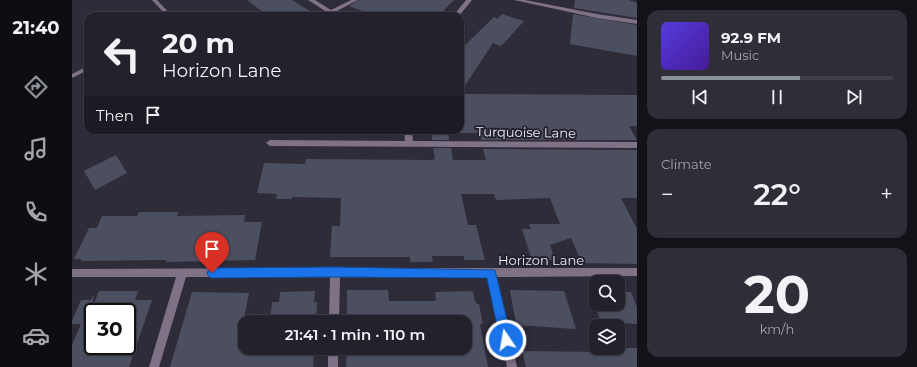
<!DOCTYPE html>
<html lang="en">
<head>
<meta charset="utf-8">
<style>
	:root { --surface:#23212c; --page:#2f2e38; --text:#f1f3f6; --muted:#a3a3a9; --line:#403e48; --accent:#8c9099 }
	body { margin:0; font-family:Montserrat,sans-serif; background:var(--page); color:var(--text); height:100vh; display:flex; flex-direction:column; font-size:15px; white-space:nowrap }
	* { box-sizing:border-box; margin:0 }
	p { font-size:13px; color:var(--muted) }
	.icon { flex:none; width:22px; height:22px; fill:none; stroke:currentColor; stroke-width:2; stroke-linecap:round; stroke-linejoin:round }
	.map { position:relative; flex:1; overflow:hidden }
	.panel { display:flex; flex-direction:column; gap:10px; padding:10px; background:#131218; width:280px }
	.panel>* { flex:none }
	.top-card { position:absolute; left:12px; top:12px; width:380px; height:122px; border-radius:12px; box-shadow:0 1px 3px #0004,0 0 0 1px var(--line); background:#23212c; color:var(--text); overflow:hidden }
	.fabs { position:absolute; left:517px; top:275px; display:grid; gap:8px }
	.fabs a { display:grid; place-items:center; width:36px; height:36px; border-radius:8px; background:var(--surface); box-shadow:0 1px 3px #0004,0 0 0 1px var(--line); font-size:20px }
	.speed { position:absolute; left:12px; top:303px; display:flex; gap:8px; font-size:20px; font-weight:700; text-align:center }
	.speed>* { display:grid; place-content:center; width:52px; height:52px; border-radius:50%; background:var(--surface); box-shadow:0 1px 3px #0004,0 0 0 1px var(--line); line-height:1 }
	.speed .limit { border:2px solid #111; border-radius:6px; background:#fff; color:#111 }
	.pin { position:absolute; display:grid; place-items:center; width:34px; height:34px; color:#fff; margin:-41px -17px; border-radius:50% 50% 50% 0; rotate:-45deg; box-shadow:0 0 4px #0007 }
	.pin .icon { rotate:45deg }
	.me { position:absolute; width:44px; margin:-22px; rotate:348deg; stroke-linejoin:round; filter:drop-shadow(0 0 3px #0008) }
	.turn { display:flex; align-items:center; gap:14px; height:84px; padding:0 12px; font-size:18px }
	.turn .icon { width:52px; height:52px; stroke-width:2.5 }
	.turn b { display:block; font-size:28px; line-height:34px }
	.then { display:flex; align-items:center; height:38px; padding:0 12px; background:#0003; gap:8px; font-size:15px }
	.big { font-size:30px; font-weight:600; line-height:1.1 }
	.panel .tile { flex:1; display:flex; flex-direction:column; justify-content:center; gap:6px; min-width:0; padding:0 14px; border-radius:12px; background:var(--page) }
	.panel .dial { align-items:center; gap:0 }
	.dial b { font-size:52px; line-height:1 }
	.song { display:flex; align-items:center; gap:12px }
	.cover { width:48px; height:48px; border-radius:6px; background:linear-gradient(135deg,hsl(250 70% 55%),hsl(260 70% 35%)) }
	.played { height:4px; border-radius:2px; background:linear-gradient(90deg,var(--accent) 60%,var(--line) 60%) }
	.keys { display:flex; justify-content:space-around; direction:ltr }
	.heat { display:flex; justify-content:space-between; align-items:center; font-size:22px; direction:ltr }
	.trip { position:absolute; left:166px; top:315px; width:234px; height:40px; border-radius:12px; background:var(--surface); box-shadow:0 1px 3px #0004,0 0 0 1px var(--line); font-weight:600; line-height:40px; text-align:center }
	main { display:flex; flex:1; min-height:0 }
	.menu { display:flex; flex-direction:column; width:72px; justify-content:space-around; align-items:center; background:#0e0d12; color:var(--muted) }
	.menu .icon { width:28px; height:28px }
	.menu .selected { color:var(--accent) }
	.menu b { font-size:18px; color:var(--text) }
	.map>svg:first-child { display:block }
	.building { fill:#4b4f5f; fill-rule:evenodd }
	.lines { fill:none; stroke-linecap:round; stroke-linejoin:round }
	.service { fill:#7f7186; fill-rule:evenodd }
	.minor { fill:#7f7186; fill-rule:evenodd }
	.route { fill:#1a73e8; stroke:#114b97 }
	.labels { text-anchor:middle; stroke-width:4; stroke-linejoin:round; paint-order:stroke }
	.street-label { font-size:13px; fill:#ebeaf3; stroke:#252230 }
</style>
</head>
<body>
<main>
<nav class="menu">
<b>21:40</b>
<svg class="icon selected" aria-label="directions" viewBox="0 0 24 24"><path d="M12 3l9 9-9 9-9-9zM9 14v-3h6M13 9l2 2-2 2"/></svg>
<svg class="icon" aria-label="music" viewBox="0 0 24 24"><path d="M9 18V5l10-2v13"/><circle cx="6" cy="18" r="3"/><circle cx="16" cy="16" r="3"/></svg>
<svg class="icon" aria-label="phone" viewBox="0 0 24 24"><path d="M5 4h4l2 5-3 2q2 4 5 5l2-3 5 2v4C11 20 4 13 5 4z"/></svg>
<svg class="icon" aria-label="climate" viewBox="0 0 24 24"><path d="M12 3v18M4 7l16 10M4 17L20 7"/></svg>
<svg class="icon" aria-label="car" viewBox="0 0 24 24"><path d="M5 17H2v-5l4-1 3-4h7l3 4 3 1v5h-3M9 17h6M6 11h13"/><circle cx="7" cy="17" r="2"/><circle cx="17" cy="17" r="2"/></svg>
</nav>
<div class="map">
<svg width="565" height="367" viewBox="0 0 565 367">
	<rect width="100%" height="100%" fill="#2f2c3a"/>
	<g class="building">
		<path d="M 175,0 L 220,0 L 246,16 L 196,16 Z"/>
		<path d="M 287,0 L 382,0 L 366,16 L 304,16 L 277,6 Z"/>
		<path d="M 503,0 L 557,0 L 565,3 L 565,18 L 502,8 Z"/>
		<path d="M 430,14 L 452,21 L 432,43 L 428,46 L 421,43 L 388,93 L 388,50 L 422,17 L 425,19 Z"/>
		<path d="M 501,14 L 565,25 L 565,56 L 498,44 Z"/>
		<path d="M 388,94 L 565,95 L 565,126 L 557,126 L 565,140 L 409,140 L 407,133 L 388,133 Z"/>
		<path d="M 359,130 L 376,130 L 377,140 L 360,140 Z"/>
		<path d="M 361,148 L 379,148 L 381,160 L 414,160 L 411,149 L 565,150 L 565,198 L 549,198 L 565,229 L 565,264 L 510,263 L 499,238 L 478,245 L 483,260 L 460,260 L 450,229 L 459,229 L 457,224 L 488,224 L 478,198 L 424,200 L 422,194 L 389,194 L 396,225 L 404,225 L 413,260 L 392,260 L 392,256 L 360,256 L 361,262 L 338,262 L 338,257 L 258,257 L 260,226 L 268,226 L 269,198 L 220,197 L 220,199 L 204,199 L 205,194 L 185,193 L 192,163 L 233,164 L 234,159 L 360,160 L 363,159 Z"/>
		<path d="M 44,155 L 55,173 L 23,190 L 12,171 Z"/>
		<path d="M 67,212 L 106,212 L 105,216 L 173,215 L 172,222 L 190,222 L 183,260 L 94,262 L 94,260 L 9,261 L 10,259 L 2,259 L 17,228 L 25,228 L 30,216 L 65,216 Z"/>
		<path d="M 275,290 L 316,290 L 317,301 L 364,301 L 363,292 L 401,291 L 403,301 L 405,304 L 407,304 L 411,324 L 408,324 L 416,367 L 274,367 L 275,350 L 281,350 L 281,348 L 323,348 L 323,351 L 352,351 L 352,348 L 393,348 L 393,322 L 275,322 Z"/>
		<path d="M 438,290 L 492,291 L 504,329 L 444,325 Z"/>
		<path d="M 27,291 L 66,291 L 63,300 L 80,300 L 57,367 L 0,367 L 0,345 L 9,324 L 0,324 L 0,321 L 9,300 L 19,300 L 21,295 L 21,306 ZM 21,312 L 55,312 L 55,346 L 21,346 Z"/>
		<path d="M 243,291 L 242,302 L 245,302 L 244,322 L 198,322 L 200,302 L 207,302 L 208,292 Z"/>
		<path d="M 120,292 L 177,293 L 166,350 L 239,348 L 239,351 L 242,351 L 241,367 L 98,367 Z"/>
		<path d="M 518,292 L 524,292 L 524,304 L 546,304 L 546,292 L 559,292 L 565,307 L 565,324 L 529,322 Z"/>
		<path d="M 527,348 L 565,348 L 565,367 L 454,367 L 450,351 L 527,352 Z"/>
	</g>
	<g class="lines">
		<g class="service">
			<path d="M 80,0 L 85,0 L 100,16 L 95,16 Z"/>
			<path d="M 16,66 L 16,70 L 0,78 L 0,74 Z"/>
		</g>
		<g class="minor">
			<path d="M 236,0 L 243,0 L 259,10 L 279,0 L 286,0 L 263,12 L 268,16 L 261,16 Z"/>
			<path d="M 394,0 L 400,0 L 387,16 L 381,16 Z"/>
			<path d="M 442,0 L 453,0 L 525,14 L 565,20 L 565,24 L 525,18 Z"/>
			<path d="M 332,130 L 340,130 L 341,141 L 565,142 L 565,148 L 198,146 L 194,143 L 198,140 L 333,141 Z"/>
			<path d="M 262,268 L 565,268 L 565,276 L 425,277 L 445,367 L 435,367 L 415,277 L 268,277 L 267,322 L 257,322 L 258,277 L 114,277 L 87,367 L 77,367 L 104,277 L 0,277 L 0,269 Z"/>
			<rect x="256" y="348" width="10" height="19"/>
		</g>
	</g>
	<path class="route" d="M 263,267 L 423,270 L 440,340 L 438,344 L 434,346 L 430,344 L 428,340 L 415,278 L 263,277 L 140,278 L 137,277 L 135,273 L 137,270 L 140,268 Z"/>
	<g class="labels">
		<g class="street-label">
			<text transform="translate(454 132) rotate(1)" y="5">Turquoise Lane</text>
			<text x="469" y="265">Horizon Lane</text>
		</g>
	</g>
</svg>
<div class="fabs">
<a><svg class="icon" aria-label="search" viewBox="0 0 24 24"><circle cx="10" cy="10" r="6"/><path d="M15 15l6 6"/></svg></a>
<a><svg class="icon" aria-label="layers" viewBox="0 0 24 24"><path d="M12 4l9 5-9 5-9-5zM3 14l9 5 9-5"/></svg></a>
</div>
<div class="speed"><div class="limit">30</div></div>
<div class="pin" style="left:140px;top:273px;background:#d93025"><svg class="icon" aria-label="arrive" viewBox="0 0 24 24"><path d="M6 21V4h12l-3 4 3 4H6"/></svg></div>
<svg class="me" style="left:434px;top:340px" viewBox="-20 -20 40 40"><circle r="17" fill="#1a73e8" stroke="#fff" stroke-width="3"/><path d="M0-11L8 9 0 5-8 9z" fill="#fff"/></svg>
<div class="trip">21:41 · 1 min · 110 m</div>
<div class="top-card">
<div class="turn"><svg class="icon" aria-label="left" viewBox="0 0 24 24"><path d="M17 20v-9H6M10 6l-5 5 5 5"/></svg><div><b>20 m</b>Horizon Lane</div></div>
<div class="then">Then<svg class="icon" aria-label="arrive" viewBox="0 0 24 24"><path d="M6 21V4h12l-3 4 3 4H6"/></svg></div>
</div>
</div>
<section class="panel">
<div class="tile">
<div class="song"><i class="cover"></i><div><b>92.9 FM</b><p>Music</p></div></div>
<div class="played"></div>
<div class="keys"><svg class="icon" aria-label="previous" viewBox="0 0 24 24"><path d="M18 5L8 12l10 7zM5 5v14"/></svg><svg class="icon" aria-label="pause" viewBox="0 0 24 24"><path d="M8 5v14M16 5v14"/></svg><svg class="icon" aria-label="next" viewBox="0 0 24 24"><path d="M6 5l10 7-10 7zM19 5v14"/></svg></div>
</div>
<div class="tile"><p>Climate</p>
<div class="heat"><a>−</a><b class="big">22°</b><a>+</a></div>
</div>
<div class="tile dial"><b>20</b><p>km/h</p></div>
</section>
</main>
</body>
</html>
